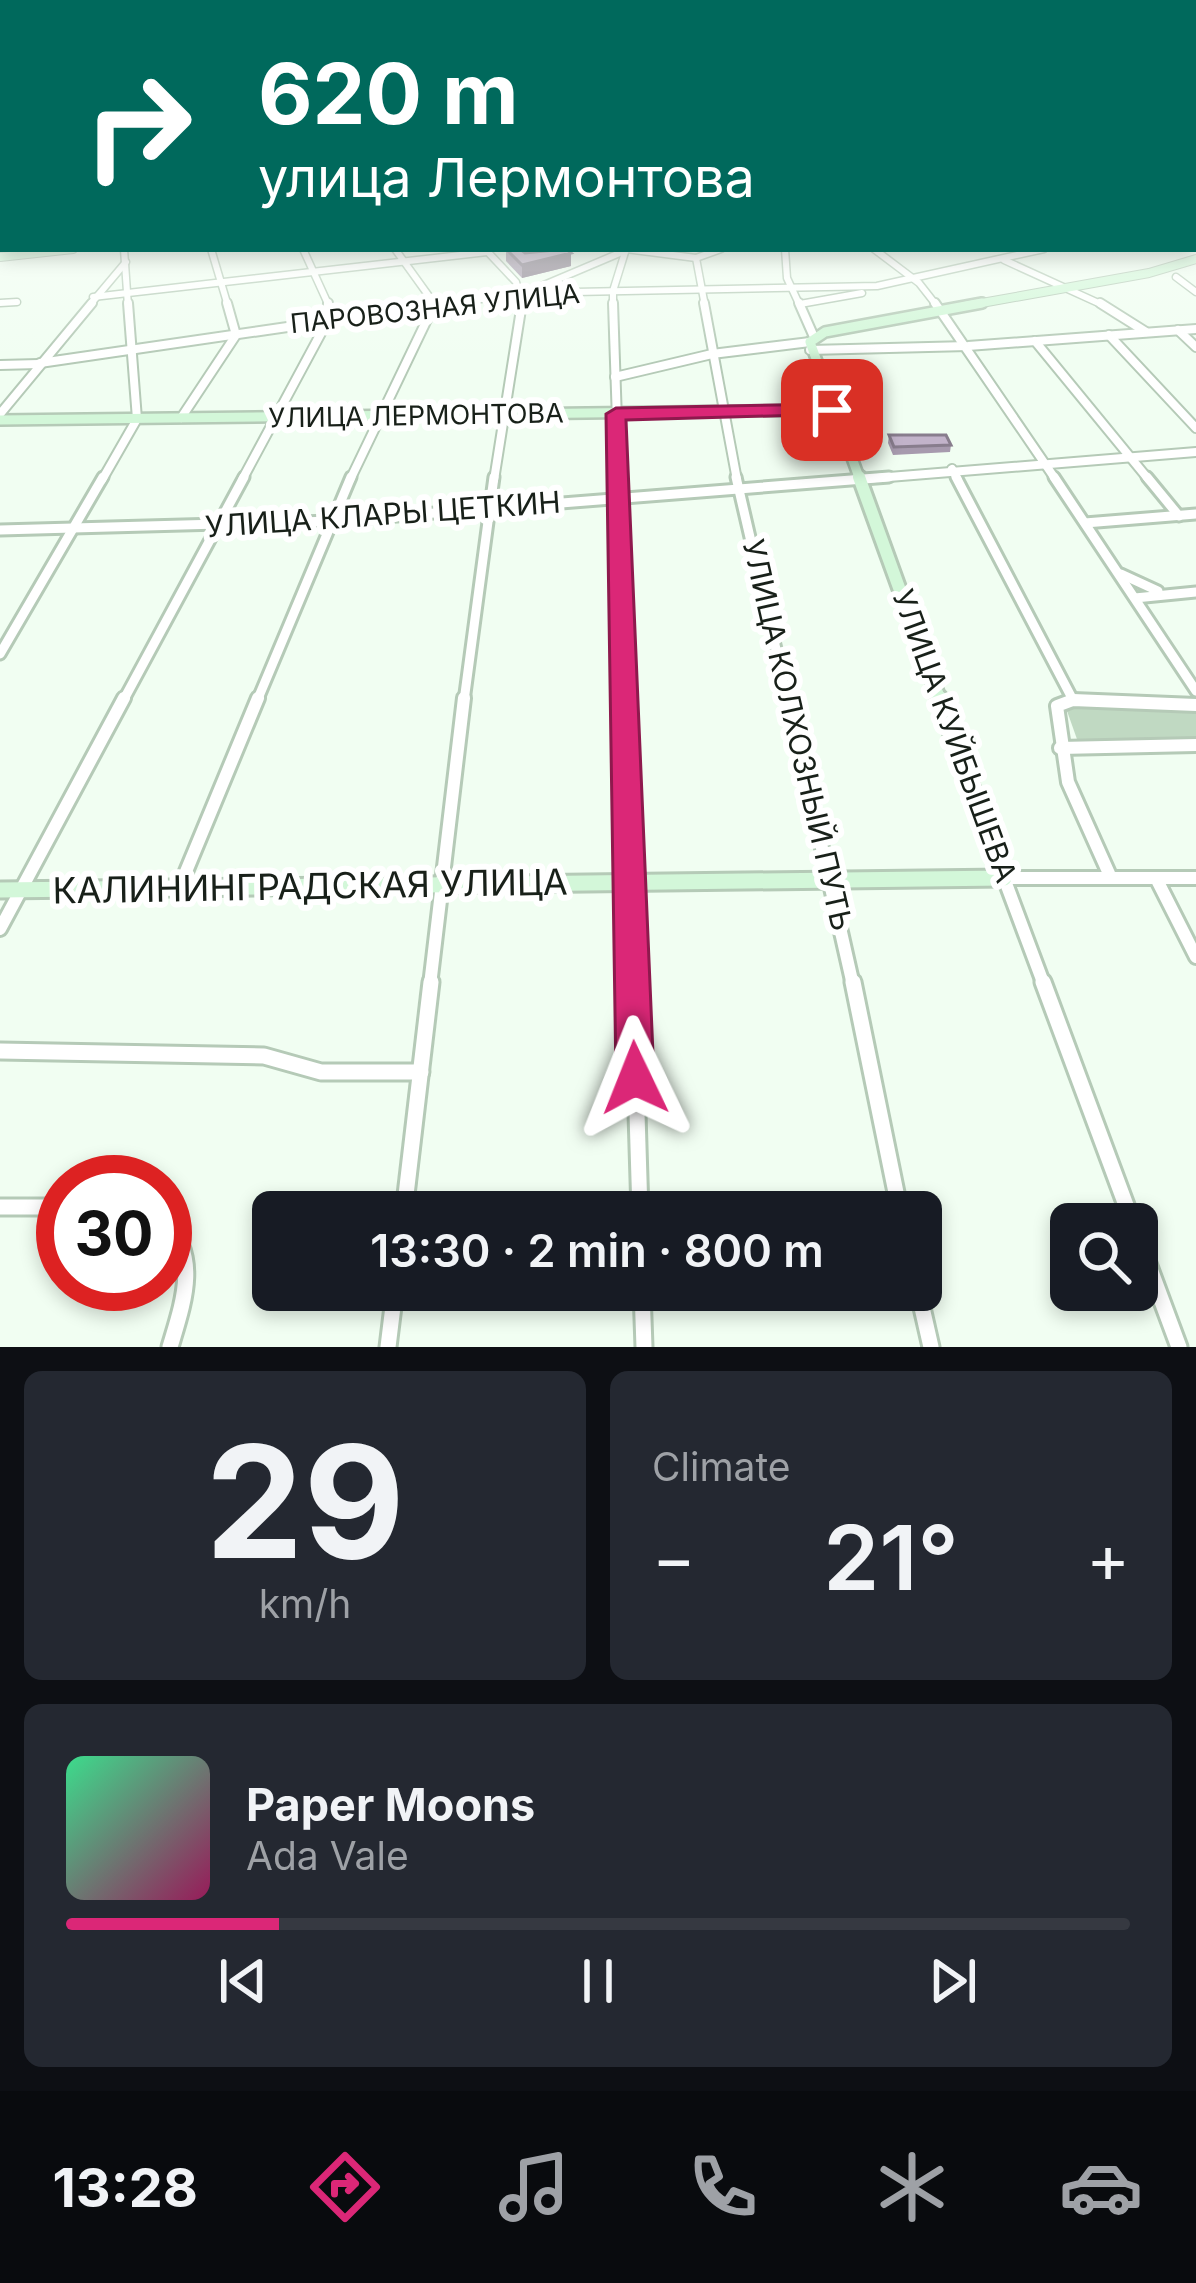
<!DOCTYPE html>
<html lang="en">
<head>
<meta charset="utf-8">
<style>
	:root { --surface:#171b24; --page:#242831; --text:#f1f3f6; --muted:#9ea1a6; --line:#363941; --accent:#db2777 }
	body { margin:0; font-family:Inter,sans-serif; background:var(--page); color:var(--text); height:100vh; display:flex; flex-direction:column; font-size:45px; white-space:nowrap }
	* { box-sizing:border-box; margin:0 }
	p { font-size:39px; color:var(--muted) }
	.icon { flex:none; width:66px; height:66px; fill:none; stroke:currentColor; stroke-width:2; stroke-linecap:round; stroke-linejoin:round }
	.map { position:relative; height:1347px; overflow:hidden }
	.side { display:flex; flex-direction:column; gap:24px; padding:24px; background:#0d0f14; flex:1 }
	.side>* { flex:none }
	.banner { position:absolute; left:0px; top:0px; width:1197px; height:252px; box-shadow:0 6px 18px #0003; background:#00695c; color:#fff; overflow:hidden }
	.fabs { position:absolute; left:1050px; top:1203px; display:grid; gap:24px }
	.fabs a { display:grid; place-items:center; width:108px; height:108px; border-radius:18px; background:var(--surface); box-shadow:0 6px 18px #0003; font-size:60px }
	.speed { position:absolute; left:36px; top:1155px; display:flex; gap:24px; font-size:60px; font-weight:700; text-align:center }
	.speed>* { display:grid; place-content:center; width:156px; height:156px; border-radius:50%; background:var(--surface); box-shadow:0 6px 18px #0003; line-height:1 }
	.speed .limit { border:18px solid #d22; background:#fff; color:#111 }
	.pin { position:absolute; display:grid; place-items:center; width:102px; height:102px; color:#fff; margin:-51px; border-radius:24px; box-shadow:0 6px 18px #0006 }
	.me { position:absolute; width:132px; margin:-66px; rotate:358deg; stroke-linejoin:round; filter:drop-shadow(0 0 9px #0008) }
	.turn { display:flex; align-items:center; gap:42px; height:252px; padding:0 60px; font-size:54px }
	.turn .icon { width:156px; height:156px; stroke-width:2.5 }
	.turn b { display:block; font-size:84px; line-height:102px }
	.big { font-size:90px; font-weight:600; line-height:1.1 }
	.side .widget { flex:1; display:flex; flex-direction:column; justify-content:center; gap:18px; min-width:0; padding:0 42px; border-radius:18px; background:var(--page) }
	.side .dial { align-items:center; gap:0 }
	.dial b { font-size:156px; line-height:1 }
	.song { display:flex; align-items:center; gap:36px }
	.cover { width:144px; height:144px; border-radius:18px; background:linear-gradient(135deg,hsl(150 70% 55%),hsl(330 70% 35%)) }
	.played { height:12px; border-radius:6px; background:linear-gradient(90deg,var(--accent) 20%,var(--line) 20%) }
	.keys { display:flex; justify-content:space-around; direction:ltr }
	.heat { display:flex; justify-content:space-between; align-items:center; font-size:66px; direction:ltr }
	.side .tiles { flex:1; display:grid; gap:24px; grid-template-columns:1fr 1fr }
	.widget:last-child { grid-column:span 2 }
	.trip { position:absolute; left:252px; top:1191px; width:690px; height:120px; border-radius:18px; background:var(--surface); box-shadow:0 6px 18px #0003; font-weight:600; line-height:120px; text-align:center }
	.dock { display:flex; height:192px; justify-content:space-around; align-items:center; background:#090b0e; color:var(--muted) }
	.dock .icon { width:84px; height:84px }
	.dock .active { color:var(--accent) }
	.dock b { font-size:54px; color:var(--text) }
	.map>svg:first-child { display:block }
	.green { fill:#c0d9c2 }
	.lines { fill:none; stroke-linecap:round; stroke-linejoin:round }
	.street-far4-casing { stroke:#b5cab7; stroke-width:9 }
	.street-far3-casing { stroke:#b5cab7; stroke-width:12 }
	.street-far2-casing { stroke:#b5cab7; stroke-width:15 }
	.street-far1-casing { stroke:#b5cab7; stroke-width:18 }
	.street-casing { stroke:#b5cab7; stroke-width:21 }
	.secondary-far3-casing { stroke:#b5cab7; stroke-width:10 }
	.secondary-far2-casing { stroke:#b5cab7; stroke-width:14 }
	.secondary-far1-casing { stroke:#b5cab7; stroke-width:18 }
	.secondary-casing { stroke:#b5cab7; stroke-width:21 }
	.street-far4 { stroke:#fff; stroke-width:6 }
	.street-far3 { stroke:#fff; stroke-width:8 }
	.street-far2 { stroke:#fff; stroke-width:9 }
	.street-far1 { stroke:#fff; stroke-width:12 }
	.street { stroke:#fff; stroke-width:15 }
	.secondary-far3 { stroke:#d3f7d9; stroke-width:8 }
	.secondary-far2 { stroke:#d3f7d9; stroke-width:9 }
	.secondary-far1 { stroke:#d3f7d9; stroke-width:12 }
	.secondary { stroke:#d3f7d9; stroke-width:15 }
	.wall { fill:#a79aae }
	.shaded-wall { fill:#887d8d }
	.building { fill:#c2b3ca; stroke:#887d8d; stroke-width:3 }
	.route { fill:#db2777; stroke:#8e194d; stroke-width:3 }
	.labels { text-anchor:middle; stroke-width:12; stroke-linejoin:round; paint-order:stroke }
	.far-street-label { font-size:27px; fill:#182019; stroke:#fff }
	.street-label { font-size:30px; fill:#182019; stroke:#fff }
	.near-street-label { font-size:36px; fill:#182019; stroke:#fff }
</style>
</head>
<body>
<div class="map">
<svg width="1196" height="1347" viewBox="0 0 1196 1347">
	<rect width="100%" height="100%" fill="#f1fef2"/>
	<path class="green" d="M 1069,705 L 1196,707 L 1196,740 L 1078,742 L 1067,711 Z"/>
	<g class="lines">
		<defs>
			<g id="street-far4">
				<path d="M 124,249 L 128,306"/>
				<path d="M 211,249 L 228,306"/>
				<path d="M 303,249 L 329,306"/>
				<path d="M 395,249 L 436,306"/>
				<path d="M 485,249 L 516,282 L 522,306"/>
				<path d="M 785,249 L 787,278 L 800,306"/>
				<path d="M 874,249 L 919,283 L 937,306"/>
				<path d="M 696,258 L 705,306"/>
				<path d="M 1004,260 L 1105,306"/>
				<path d="M 1176,277 L 1196,292"/>
				<path d="M 537,288 L 622,252"/>
				<path d="M 93,297 L 487,252"/>
				<path d="M 0,303 L 17,302"/>
				<path d="M 800,304 L 862,293"/>
				<path d="M 89,306 L 126,262"/>
				<path d="M 431,306 L 524,293 L 877,286 L 1044,249"/>
				<path d="M 613,306 L 613,291 L 626,249 L 696,258 L 721,249"/>
			</g>
			<g id="street-far3">
				<path d="M 613,303 L 619,480"/>
				<path d="M 704,303 L 737,480"/>
				<path d="M 799,303 L 814,337"/>
				<path d="M 935,303 L 1056,480"/>
				<path d="M 1100,303 L 1146,332"/>
				<path d="M 1178,330 L 1196,347"/>
				<path d="M 1109,335 L 1196,428"/>
				<path d="M 1035,341 L 1149,480"/>
				<path d="M 810,350 L 968,346 L 1196,329"/>
				<path d="M 40,363 L 452,303"/>
				<path d="M 0,365 L 39,364"/>
				<path d="M 615,377 L 712,354 L 810,342"/>
				<path d="M 0,414 L 92,303"/>
				<path d="M 181,418 L 236,335 L 227,303"/>
				<path d="M 952,469 L 958,480"/>
				<path d="M 102,480 L 137,419 L 128,303"/>
				<path d="M 242,480 L 327,322 L 328,303"/>
				<path d="M 350,480 L 435,303"/>
				<path d="M 494,480 L 522,303"/>
				<path d="M 852,480 L 1196,452"/>
			</g>
			<g id="street-far2">
				<path d="M 618,477 L 625,701"/>
				<path d="M 736,477 L 788,701"/>
				<path d="M 956,477 L 1073,700"/>
				<path d="M 1054,477 L 1196,691"/>
				<path d="M 1147,477 L 1179,516"/>
				<path d="M 1085,523 L 1196,514"/>
				<path d="M 0,530 L 334,521 L 889,477"/>
				<path d="M 1121,574 L 1158,591"/>
				<path d="M 1135,598 L 1196,592"/>
				<path d="M 0,654 L 103,477"/>
				<path d="M 123,701 L 244,477"/>
				<path d="M 257,701 L 351,477"/>
				<path d="M 464,701 L 494,477"/>
				<path d="M 1070,701 L 1104,701"/>
			</g>
			<g id="street-far1">
				<path d="M 625,698 L 633,985"/>
				<path d="M 788,698 L 853,985"/>
				<path d="M 1060,748 L 1196,745"/>
				<path d="M 1111,878 L 1068,782 L 1057,706 L 1073,700 L 1196,705"/>
				<path d="M 1156,878 L 1196,957"/>
				<path d="M 180,886 L 258,698"/>
				<path d="M 0,929 L 124,698"/>
				<path d="M 430,985 L 464,698"/>
				<path d="M 1044,985 L 1004,878 L 1196,878"/>
			</g>
			<g id="street">
				<path d="M 633,982 L 640,1212"/>
				<path d="M 853,982 L 900,1212"/>
				<path d="M 1043,982 L 1133,1224"/>
				<path d="M 0,1051 L 264,1056 L 321,1072 L 421,1072"/>
				<path d="M 0,1207 L 63,1207"/>
				<path d="M 404,1212 L 431,982"/>
				<path d="M 165,1221 C 200,1258 183,1303 170,1347"/>
				<path d="M 1137,1234 L 1179,1347"/>
				<path d="M 642,1290 L 644,1347"/>
				<path d="M 918,1290 L 931,1347"/>
				<path d="M 388,1347 L 395,1290"/>
			</g>
			<g id="secondary-far3">
				<path d="M 0,257 L 73,249"/>
				<path d="M 965,306 L 1149,273 L 1196,259"/>
			</g>
			<g id="secondary-far2">
				<path d="M 0,420 L 832,410"/>
				<path d="M 860,480 L 810,342 L 825,332 L 982,303"/>
			</g>
			<path id="secondary-far1" d="M 859,477 L 940,701"/>
			<path id="secondary" d="M 0,890 L 1004,878 L 939,698"/>
		</defs>
		<use href="#street-far4" class="street-far4-casing"/>
		<use href="#street-far3" class="street-far3-casing"/>
		<use href="#street-far2" class="street-far2-casing"/>
		<use href="#street-far1" class="street-far1-casing"/>
		<use href="#street" class="street-casing"/>
		<use href="#secondary-far3" class="secondary-far3-casing"/>
		<use href="#secondary-far2" class="secondary-far2-casing"/>
		<use href="#secondary-far1" class="secondary-far1-casing"/>
		<use href="#secondary" class="secondary-casing"/>
		<use href="#street-far4" class="street-far4"/>
		<use href="#street-far3" class="street-far3"/>
		<use href="#street-far2" class="street-far2"/>
		<use href="#street-far1" class="street-far1"/>
		<use href="#street" class="street"/>
		<use href="#secondary-far3" class="secondary-far3"/>
		<use href="#secondary-far2" class="secondary-far2"/>
		<use href="#secondary-far1" class="secondary-far1"/>
		<use href="#secondary" class="secondary"/>
	</g>
	<g class="wall">
		<path d="M 506,249 L 525,253 L 571,266 L 522,278 L 506,261 Z"/>
		<path d="M 889,435 L 951,445 L 950,452 L 893,455 L 888,443 Z"/>
	</g>
	<path class="shaded-wall" d="M 571,253 L 571,266 L 522,278 L 522,265 Z"/>
	<g class="building">
		<path d="M 506,249 L 520,249 L 525,253 L 566,249 L 571,253 L 522,265 Z"/>
		<path d="M 889,435 L 946,435 L 951,445 L 894,447 Z"/>
	</g>
	<linearGradient id="sky" x2="0" y2="1"><stop stop-color="#89b6ca"/><stop offset="0.47" stop-color="#f9fff9"/><stop offset="1" stop-color="#f9fff9" stop-opacity="0"/></linearGradient>
	<rect width="1196" height="358" fill="url(#sky)"/>
	<path class="route" d="M 832,404 L 839,406 L 839,414 L 626,420 L 654,1078 L 648,1089 L 635,1094 L 621,1089 L 616,1078 L 606,414 L 616,408 Z"/>
	<g class="labels">
		<g class="far-street-label">
			<text transform="translate(435 309) rotate(-6)" y="9">ПАРОВОЗНАЯ УЛИЦА</text>
			<text transform="translate(416 416) rotate(-1)" y="9">УЛИЦА ЛЕРМОНТОВА</text>
		</g>
		<g class="street-label">
			<text transform="translate(383 515) rotate(-4)" y="10">УЛИЦА КЛАРЫ ЦЕТКИН</text>
			<text transform="translate(797 735) rotate(77)" y="10">УЛИЦА КОЛХОЗНЫЙ ПУТЬ</text>
			<text transform="translate(954 736) rotate(70)" y="10">УЛИЦА КУЙБЫШЕВА</text>
		</g>
		<g class="near-street-label">
			<text transform="translate(310 886) rotate(-1)" y="13">КАЛИНИНГРАДСКАЯ УЛИЦА</text>
		</g>
	</g>
</svg>
<div class="fabs">
<a><svg class="icon" aria-label="search" viewBox="0 0 24 24"><circle cx="10" cy="10" r="6"/><path d="M15 15l6 6"/></svg></a>
</div>
<div class="speed"><div class="limit">30</div></div>
<div class="pin" style="left:832px;top:410px;background:#d93025"><svg class="icon" aria-label="arrive" viewBox="0 0 24 24"><path d="M6 21V4h12l-3 4 3 4H6"/></svg></div>
<svg class="me" style="left:635px;top:1078px" viewBox="-20 -20 40 40"><path d="M0-17L14 15 0 8-14 15z" fill="#db2777" stroke="#fff" stroke-width="4"/></svg>
<div class="trip">13:30 · 2 min · 800 m</div>
<div class="banner">
<div class="turn"><svg class="icon" aria-label="right" viewBox="0 0 24 24"><path d="M7 20v-9h11M14 6l5 5-5 5"/></svg><div><b>620 m</b>улица Лермонтова</div></div>
</div>
</div>
<section class="side">
<div class="tiles">
<div class="widget dial"><b>29</b><p>km/h</p></div>
<div class="widget"><p>Climate</p>
<div class="heat"><a>−</a><b class="big">21°</b><a>+</a></div>
</div>
<div class="widget">
<div class="song"><i class="cover"></i><div><b>Paper Moons</b><p>Ada Vale</p></div></div>
<div class="played"></div>
<div class="keys"><svg class="icon" aria-label="previous" viewBox="0 0 24 24"><path d="M18 5L8 12l10 7zM5 5v14"/></svg><svg class="icon" aria-label="pause" viewBox="0 0 24 24"><path d="M8 5v14M16 5v14"/></svg><svg class="icon" aria-label="next" viewBox="0 0 24 24"><path d="M6 5l10 7-10 7zM19 5v14"/></svg></div>
</div>
</div>
</section>
<nav class="dock">
<b>13:28</b>
<svg class="icon active" aria-label="directions" viewBox="0 0 24 24"><path d="M12 3l9 9-9 9-9-9zM9 14v-3h6M13 9l2 2-2 2"/></svg>
<svg class="icon" aria-label="music" viewBox="0 0 24 24"><path d="M9 18V5l10-2v13"/><circle cx="6" cy="18" r="3"/><circle cx="16" cy="16" r="3"/></svg>
<svg class="icon" aria-label="phone" viewBox="0 0 24 24"><path d="M5 4h4l2 5-3 2q2 4 5 5l2-3 5 2v4C11 20 4 13 5 4z"/></svg>
<svg class="icon" aria-label="climate" viewBox="0 0 24 24"><path d="M12 3v18M4 7l16 10M4 17L20 7"/></svg>
<svg class="icon" aria-label="car" viewBox="0 0 24 24"><path d="M5 17H2v-5l4-1 3-4h7l3 4 3 1v5h-3M9 17h6M6 11h13"/><circle cx="7" cy="17" r="2"/><circle cx="17" cy="17" r="2"/></svg>
</nav>
</body>
</html>
